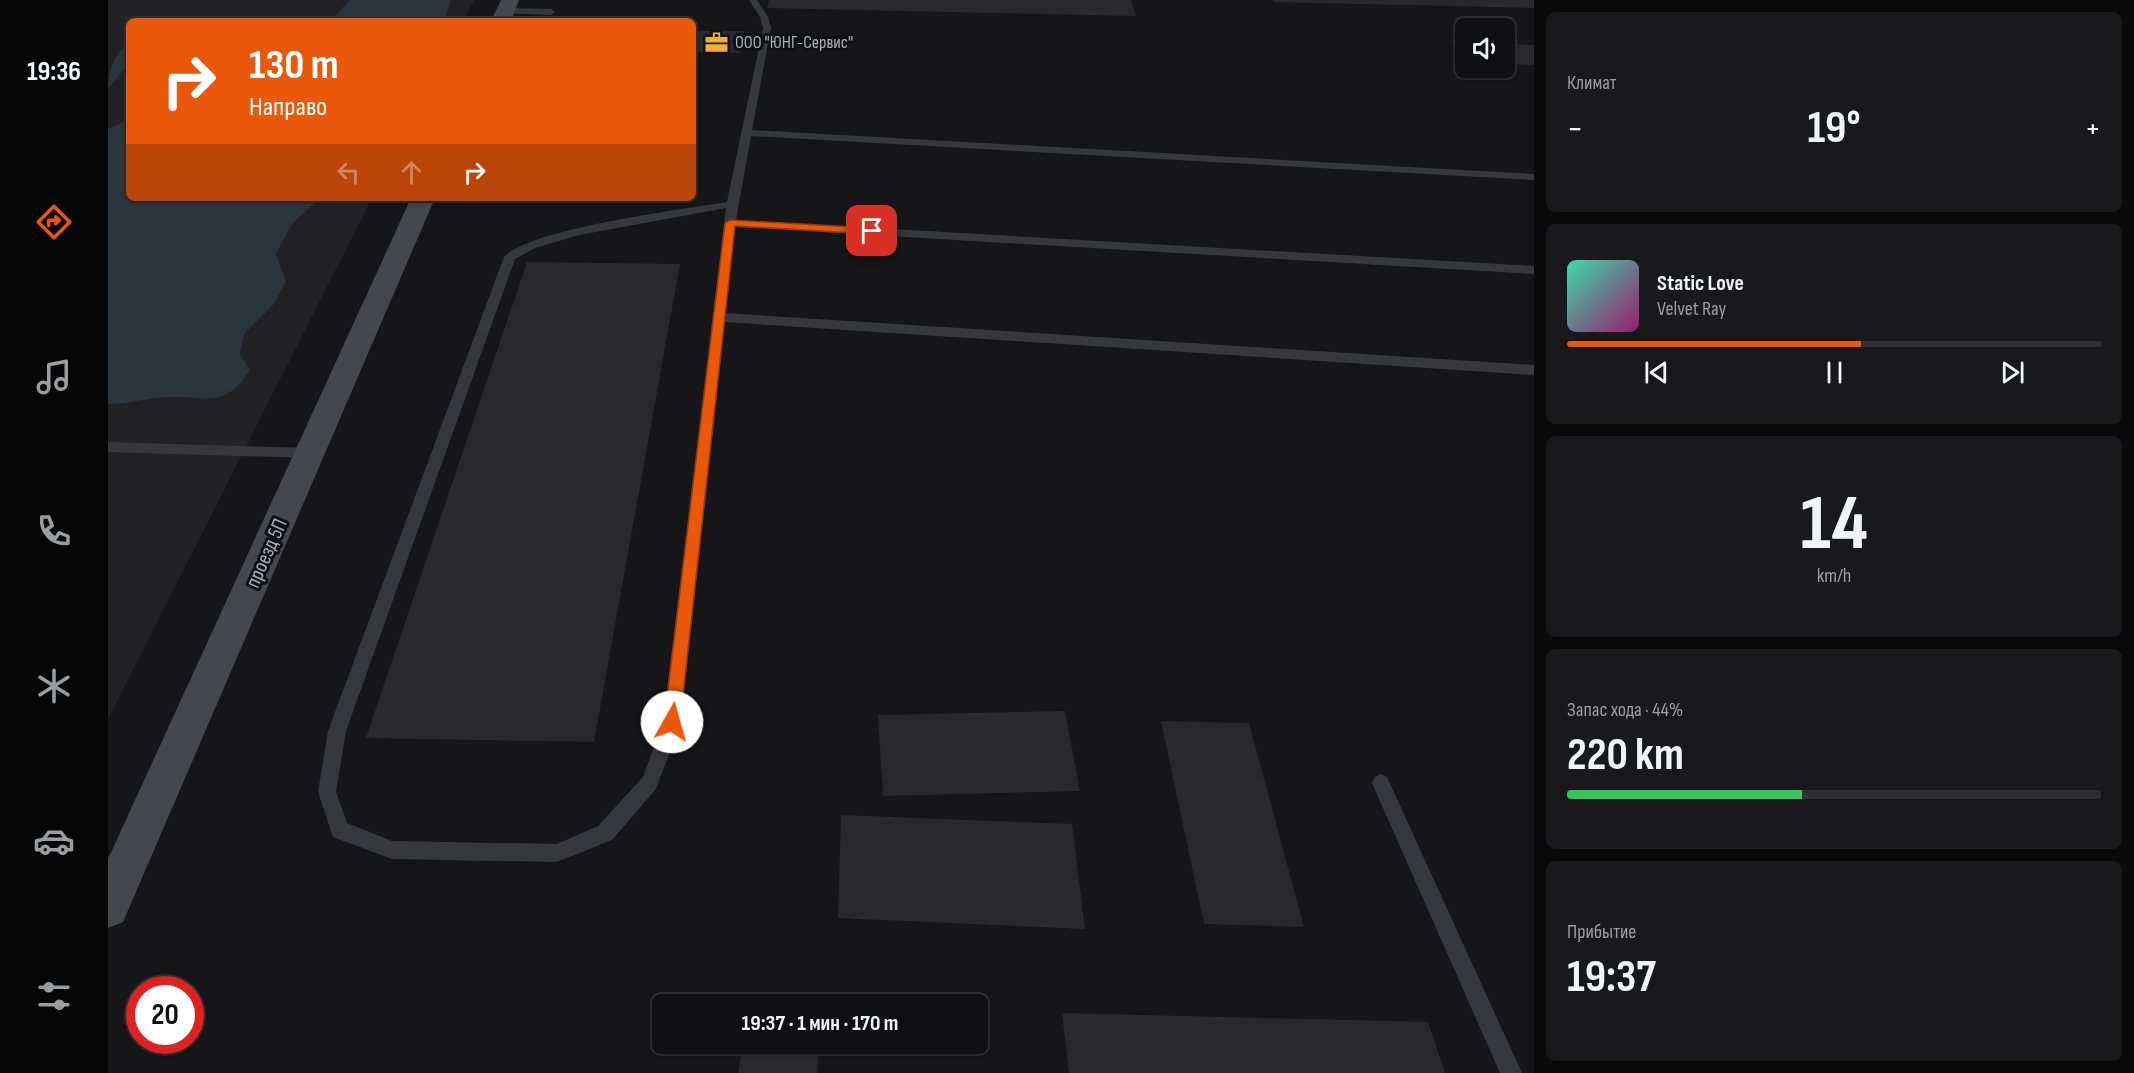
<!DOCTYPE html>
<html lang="ru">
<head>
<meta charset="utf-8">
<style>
	:root { --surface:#101012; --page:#19191b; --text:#f1f3f6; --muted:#9c9d9f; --line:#303032; --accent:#ea580c }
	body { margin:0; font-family:"Sofia Sans Condensed",sans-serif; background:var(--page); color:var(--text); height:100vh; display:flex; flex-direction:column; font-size:22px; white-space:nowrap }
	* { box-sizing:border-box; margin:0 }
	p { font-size:20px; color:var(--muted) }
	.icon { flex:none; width:33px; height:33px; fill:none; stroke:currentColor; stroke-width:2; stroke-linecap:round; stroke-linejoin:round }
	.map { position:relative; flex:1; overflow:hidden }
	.drawer { display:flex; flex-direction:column; gap:12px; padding:12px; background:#09090a; width:600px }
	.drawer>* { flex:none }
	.top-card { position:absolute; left:18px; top:18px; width:570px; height:183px; border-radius:9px; box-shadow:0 2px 4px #0004,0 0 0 2px var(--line); background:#ea580c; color:#fff; overflow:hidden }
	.buttons { position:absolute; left:1347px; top:18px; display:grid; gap:12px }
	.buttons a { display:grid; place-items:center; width:60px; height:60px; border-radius:9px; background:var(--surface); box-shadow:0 2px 4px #0004,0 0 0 2px var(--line); font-size:30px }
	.speed { position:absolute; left:18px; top:976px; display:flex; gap:12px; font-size:30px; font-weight:700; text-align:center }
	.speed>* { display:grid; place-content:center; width:78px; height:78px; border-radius:50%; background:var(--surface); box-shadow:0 2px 4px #0004,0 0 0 2px var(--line); line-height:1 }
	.speed .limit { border:9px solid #d22; background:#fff; color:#111 }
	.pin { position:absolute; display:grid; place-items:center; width:51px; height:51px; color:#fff; margin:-26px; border-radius:12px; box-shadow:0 3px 9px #0006 }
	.me { position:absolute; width:66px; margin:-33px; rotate:7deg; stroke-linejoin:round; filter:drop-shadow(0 0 4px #0008) }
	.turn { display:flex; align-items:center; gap:21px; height:126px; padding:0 24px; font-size:27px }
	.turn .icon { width:78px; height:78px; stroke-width:2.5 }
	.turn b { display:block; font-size:42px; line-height:51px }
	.lanes { display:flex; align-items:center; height:57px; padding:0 24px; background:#0003; justify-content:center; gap:30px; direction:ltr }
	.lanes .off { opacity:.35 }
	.big { font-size:45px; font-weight:700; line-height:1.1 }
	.drawer .tile { flex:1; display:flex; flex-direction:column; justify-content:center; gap:9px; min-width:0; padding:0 21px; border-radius:9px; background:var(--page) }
	.drawer .dial { align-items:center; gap:0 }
	.dial b { font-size:78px; line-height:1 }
	.song { display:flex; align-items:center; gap:18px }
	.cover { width:72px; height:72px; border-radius:9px; background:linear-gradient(135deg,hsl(160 70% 55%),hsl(320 70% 35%)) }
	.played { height:6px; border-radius:3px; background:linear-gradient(90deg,var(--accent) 55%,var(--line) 55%) }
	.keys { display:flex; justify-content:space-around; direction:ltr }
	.heat { display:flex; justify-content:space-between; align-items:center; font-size:33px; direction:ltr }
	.charge { height:9px; border-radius:4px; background:linear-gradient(90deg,#34c759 44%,var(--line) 0) }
	.trip { position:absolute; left:544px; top:994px; width:336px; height:60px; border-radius:9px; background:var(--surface); box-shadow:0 2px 4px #0004,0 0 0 2px var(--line); font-weight:700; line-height:60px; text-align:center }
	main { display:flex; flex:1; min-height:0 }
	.menu { display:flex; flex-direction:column; width:108px; justify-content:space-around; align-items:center; background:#060607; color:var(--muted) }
	.menu .icon { width:42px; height:42px }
	.menu .active { color:var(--accent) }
	.menu b { font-size:27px; color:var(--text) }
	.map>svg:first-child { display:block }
	.built { fill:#222225 }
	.water { fill:#2c353c }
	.building { fill:#29292c }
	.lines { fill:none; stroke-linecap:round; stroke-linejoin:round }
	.lane { fill:#37383d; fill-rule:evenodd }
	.secondary { fill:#45474d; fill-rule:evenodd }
	.route { fill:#ea580c; stroke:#983908; stroke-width:1.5 }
	.labels { text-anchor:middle; stroke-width:6; stroke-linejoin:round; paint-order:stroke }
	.far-poi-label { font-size:18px; fill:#a8adb8; stroke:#111113; text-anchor:start }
	.street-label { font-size:21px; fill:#a8adb8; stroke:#111113 }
</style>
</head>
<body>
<main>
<nav class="menu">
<b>19:36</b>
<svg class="icon active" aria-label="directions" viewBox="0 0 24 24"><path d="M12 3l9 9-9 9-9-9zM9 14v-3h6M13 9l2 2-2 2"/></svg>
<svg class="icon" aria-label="music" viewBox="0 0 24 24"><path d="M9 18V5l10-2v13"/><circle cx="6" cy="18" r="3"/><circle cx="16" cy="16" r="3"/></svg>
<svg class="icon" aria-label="phone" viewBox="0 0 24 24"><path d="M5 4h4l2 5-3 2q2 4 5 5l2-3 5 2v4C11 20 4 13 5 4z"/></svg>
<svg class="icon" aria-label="climate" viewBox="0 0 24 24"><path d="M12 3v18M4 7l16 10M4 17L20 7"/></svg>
<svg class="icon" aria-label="car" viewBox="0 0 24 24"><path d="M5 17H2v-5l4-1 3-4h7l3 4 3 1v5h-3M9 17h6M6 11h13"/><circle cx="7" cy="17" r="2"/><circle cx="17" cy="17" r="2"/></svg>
<svg class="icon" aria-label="filters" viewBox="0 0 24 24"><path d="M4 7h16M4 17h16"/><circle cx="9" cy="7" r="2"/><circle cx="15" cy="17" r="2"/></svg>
</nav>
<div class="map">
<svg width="1426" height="1073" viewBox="0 0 1426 1073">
	<rect width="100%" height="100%" fill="#161618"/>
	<path class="built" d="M 0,0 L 366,0 L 355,21 L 21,21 L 21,198 L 264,198 L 0,719 Z"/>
	<g class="water">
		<path d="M 242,0 L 343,0 L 336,21 L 223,21 Z"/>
		<path d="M 21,42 L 21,63 L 0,89 C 0,70 6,54 21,42 Z"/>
		<path d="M 21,120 L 21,198 L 212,198 L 184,224 L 168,254 L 178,282 L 165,305 L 136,334 L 132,354 L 142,370 C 115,409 105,396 65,397 C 43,397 22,404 0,404 L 0,129 Z"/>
	</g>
	<g class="building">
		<path d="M 661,0 L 1023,0 L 1028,16 L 659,8 Z"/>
		<path d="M 1165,0 L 1426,0 L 1426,8 L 1165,2 Z"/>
		<path d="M 585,31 L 636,31 L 632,53 L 585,52 Z"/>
		<path d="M 1343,42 L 1358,43 L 1358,63 Z"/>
		<path d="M 1396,44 L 1426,45 L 1426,65 L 1396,64 Z"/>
		<path d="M 419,262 L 572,264 L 486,742 L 258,738 Z"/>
		<path d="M 957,711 L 972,791 L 775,796 L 770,715 Z"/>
		<path d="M 1053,721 L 1141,723 L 1196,927 L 1096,924 Z"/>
		<path d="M 733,815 L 964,824 L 977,929 L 730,918 Z"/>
		<path d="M 641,999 L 678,1004 L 678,1005 L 640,1005 Z"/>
		<path d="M 954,1013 L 1320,1022 L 1337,1073 L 961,1073 Z"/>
		<path d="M 635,1044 L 712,1044 L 709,1073 L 630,1073 Z"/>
	</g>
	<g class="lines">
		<g class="lane">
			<path d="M 641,0 L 649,0 L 660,17 L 663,28 L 644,130 L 1426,174 L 1426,180 L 643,136 L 628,220 L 1426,266 L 1426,274 L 627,227 L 617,313 L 1426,365 L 1426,375 L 617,322 L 573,722 L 548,789 L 504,840 L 449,862 L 284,859 L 225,837 L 210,792 L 220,731 L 396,257 C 421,229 576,209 619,202 L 655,28 L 652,17 ZM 618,208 L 555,722 L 535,777 L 490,826 L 449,844 L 284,841 L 239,823 L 228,792 L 238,731 L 407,259 L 427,248 L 471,235 Z"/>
			<path d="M 397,8 L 443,9 L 447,12 L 443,15 L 394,13 L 393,11 Z"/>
			<path d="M 0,442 L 202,448 L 209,453 L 202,458 L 0,452 Z"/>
			<path d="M 1273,774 L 1279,777 L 1414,1073 L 1392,1073 L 1264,783 L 1267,777 Z"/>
		</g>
		<g class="secondary">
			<path d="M 393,0 L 411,0 L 403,21 L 383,21 Z"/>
			<path d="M 303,198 L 327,198 L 15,922 L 0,928 L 0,859 Z"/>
		</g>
	</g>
	<path class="route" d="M 622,220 L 764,228 L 769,231 L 764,234 L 627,226 L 572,722 L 569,727 L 564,729 L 558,727 L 556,722 L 617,223 Z"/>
	<defs>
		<symbol id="office-bare" viewBox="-9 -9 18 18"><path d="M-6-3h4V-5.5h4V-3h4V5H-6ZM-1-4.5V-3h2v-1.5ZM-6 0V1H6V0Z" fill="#f2b134" stroke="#111113" stroke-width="2.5" paint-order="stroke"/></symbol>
	</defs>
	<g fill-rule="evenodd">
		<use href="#office-bare" x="592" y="26" width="33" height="33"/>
	</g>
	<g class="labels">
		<g class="far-poi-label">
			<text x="627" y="48">ООО "ЮНГ-Сервис"</text>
		</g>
		<g class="street-label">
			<text transform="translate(158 553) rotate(-66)" y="7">проезд 5П</text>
		</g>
	</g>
</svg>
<div class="buttons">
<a><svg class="icon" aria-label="sound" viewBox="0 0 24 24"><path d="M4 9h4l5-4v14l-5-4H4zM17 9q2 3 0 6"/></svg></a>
</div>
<div class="speed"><div class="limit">20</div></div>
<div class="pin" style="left:764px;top:231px;background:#d93025"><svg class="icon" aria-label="arrive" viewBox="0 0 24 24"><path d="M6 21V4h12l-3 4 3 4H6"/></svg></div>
<svg class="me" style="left:564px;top:722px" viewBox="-20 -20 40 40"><circle r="19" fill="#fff"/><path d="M0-13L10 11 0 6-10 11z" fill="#ea580c"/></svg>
<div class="trip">19:37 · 1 мин · 170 m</div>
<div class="top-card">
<div class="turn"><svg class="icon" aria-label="right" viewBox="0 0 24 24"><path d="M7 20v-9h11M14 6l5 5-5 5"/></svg><div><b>130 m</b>Направо</div></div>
<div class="lanes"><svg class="icon off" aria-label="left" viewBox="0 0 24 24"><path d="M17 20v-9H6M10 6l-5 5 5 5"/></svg><svg class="icon off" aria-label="ahead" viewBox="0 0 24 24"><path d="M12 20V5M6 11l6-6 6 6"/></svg><svg class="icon" aria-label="right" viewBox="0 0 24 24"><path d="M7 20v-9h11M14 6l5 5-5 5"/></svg></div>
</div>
</div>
<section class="drawer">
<div class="tile"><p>Климат</p>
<div class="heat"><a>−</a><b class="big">19°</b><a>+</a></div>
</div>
<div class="tile">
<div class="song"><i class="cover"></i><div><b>Static Love</b><p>Velvet Ray</p></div></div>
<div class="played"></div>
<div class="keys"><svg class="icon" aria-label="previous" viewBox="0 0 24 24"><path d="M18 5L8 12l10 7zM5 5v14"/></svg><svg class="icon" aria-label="pause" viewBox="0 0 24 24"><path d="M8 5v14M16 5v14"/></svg><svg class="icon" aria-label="next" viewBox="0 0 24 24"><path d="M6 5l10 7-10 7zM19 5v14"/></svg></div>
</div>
<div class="tile dial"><b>14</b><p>km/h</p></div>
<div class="tile"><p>Запас хода · 44%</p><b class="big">220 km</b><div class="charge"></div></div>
<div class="tile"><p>Прибытие</p><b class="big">19:37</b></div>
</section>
</main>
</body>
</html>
